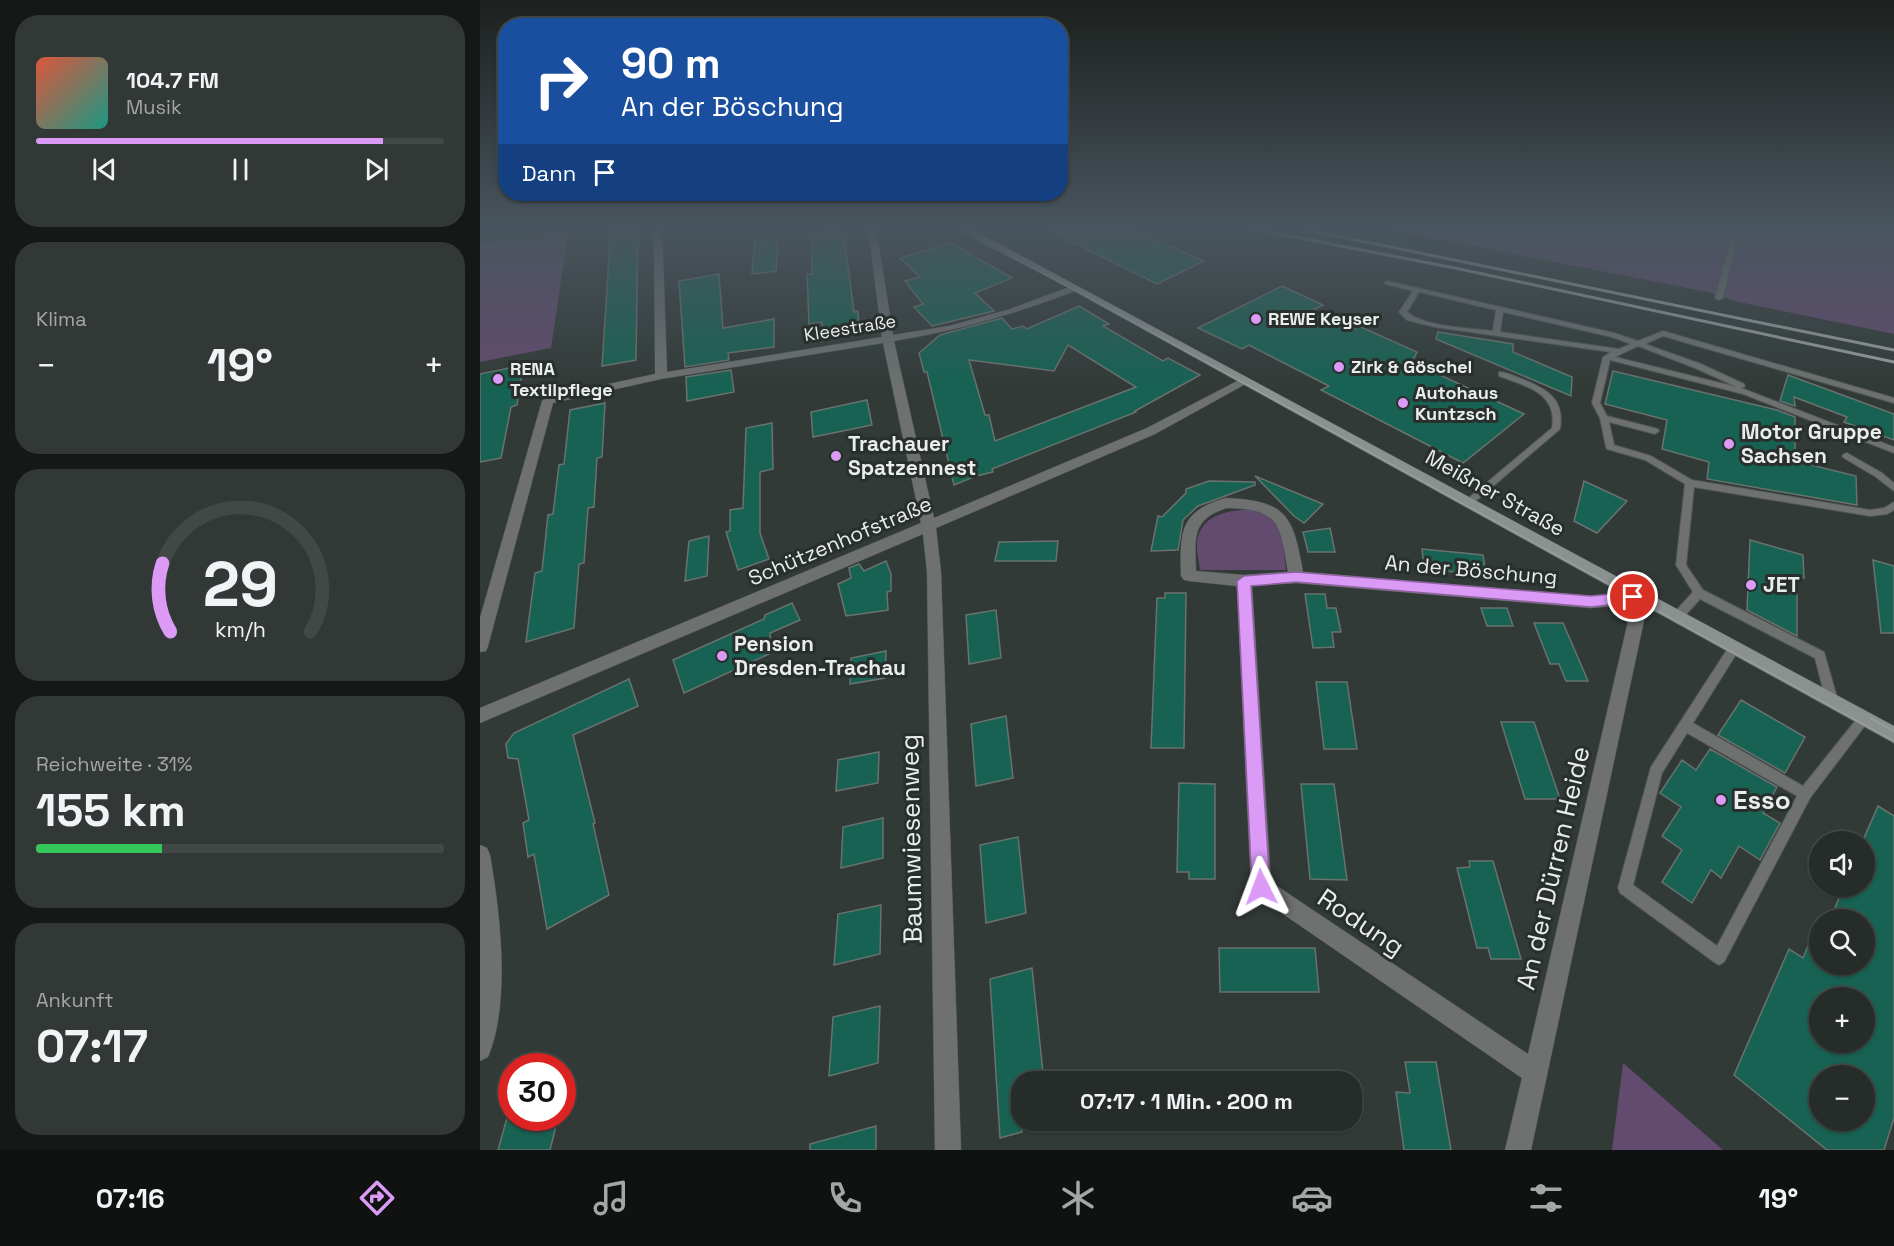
<!DOCTYPE html>
<html lang="de">
<head>
<meta charset="utf-8">
<style>
	:root { --surface:#262c29; --page:#323835; --text:#f1f3f6; --muted:#a4a7a8; --line:#424846; --accent:#da9af6 }
	body { margin:0; font-family:"Space Grotesk",sans-serif; background:var(--page); color:var(--text); height:100vh; display:flex; flex-direction:column; font-size:22px; white-space:nowrap }
	* { box-sizing:border-box; margin:0 }
	p { font-size:20px; color:var(--muted) }
	.icon { flex:none; width:33px; height:33px; fill:none; stroke:currentColor; stroke-width:2; stroke-linecap:round; stroke-linejoin:round }
	.map { position:relative; flex:1; overflow:hidden }
	.panel { display:flex; flex-direction:column; gap:15px; padding:15px; background:#151817; width:480px }
	.panel>* { flex:none }
	.guide { position:absolute; left:18px; top:18px; width:570px; height:183px; border-radius:24px; box-shadow:0 2px 4px #0004,0 0 0 2px var(--line); background:#1a4fa0; color:#fff; overflow:hidden }
	.tools { position:absolute; left:1329px; top:831px; display:grid; gap:12px }
	.tools a { display:grid; place-items:center; width:66px; height:66px; border-radius:50%; background:var(--surface); box-shadow:0 2px 4px #0004,0 0 0 2px var(--line); font-size:30px }
	.speed { position:absolute; left:18px; top:1053px; display:flex; gap:12px; font-size:30px; font-weight:700; text-align:center }
	.speed>* { display:grid; place-content:center; width:78px; height:78px; border-radius:50%; background:var(--surface); box-shadow:0 2px 4px #0004,0 0 0 2px var(--line); line-height:1 }
	.speed .limit { border:9px solid #d22; background:#fff; color:#111 }
	.pin { position:absolute; display:grid; place-items:center; width:51px; height:51px; color:#fff; margin:-26px; border:3px solid #fff; border-radius:50%; box-shadow:0 2px 6px #0007 }
	.me { position:absolute; width:66px; margin:-33px; rotate:357deg; stroke-linejoin:round; filter:drop-shadow(0 0 4px #0008) }
	.turn { display:flex; align-items:center; gap:21px; height:126px; padding:0 24px; font-size:27px }
	.turn .icon { width:78px; height:78px; stroke-width:2.5 }
	.turn b { display:block; font-size:42px; line-height:51px }
	.then { display:flex; align-items:center; height:57px; padding:0 24px; background:#0003; gap:12px; font-size:22px }
	.big { font-size:45px; font-weight:700; line-height:1.1 }
	.panel .widget { flex:1; display:flex; flex-direction:column; justify-content:center; gap:9px; min-width:0; padding:0 21px; border-radius:24px; background:var(--page) }
	.panel .dial { align-items:center; gap:0 }
	.dial svg { height:156px; overflow:visible; fill:none; stroke:var(--line); stroke-width:7; stroke-linecap:round; text-anchor:middle }
	.dial text { fill:var(--text); stroke:none }
	.song { display:flex; align-items:center; gap:18px }
	.cover { width:72px; height:72px; border-radius:9px; background:linear-gradient(135deg,hsl(10 70% 55%),hsl(170 70% 35%)) }
	.played { height:6px; border-radius:3px; background:linear-gradient(90deg,var(--accent) 85%,var(--line) 85%) }
	.keys { display:flex; justify-content:space-around; direction:ltr }
	.heat { display:flex; justify-content:space-between; align-items:center; font-size:33px; direction:ltr }
	.charge { height:9px; border-radius:4px; background:linear-gradient(90deg,#34c759 31%,var(--line) 0) }
	.trip { position:absolute; left:531px; top:1071px; width:351px; height:60px; border-radius:24px; background:var(--surface); box-shadow:0 2px 4px #0004,0 0 0 2px var(--line); font-weight:700; line-height:60px; text-align:center }
	.menu { display:flex; height:96px; justify-content:space-around; align-items:center; background:#0f1210; color:var(--muted) }
	.menu .icon { width:42px; height:42px }
	.menu .on { color:var(--accent) }
	.menu b { font-size:27px; color:var(--text) }
	main { display:flex; flex:1; min-height:0 }
	.map>svg:first-child { display:block }
	.green { fill:#634b6f }
	.building { fill:#176252; stroke:#69726f; stroke-width:1.5; fill-rule:evenodd }
	.lines { fill:none; stroke-linecap:round; stroke-linejoin:round }
	.service-casing { stroke:#4f5754; stroke-width:2 }
	.minor-casing { stroke:#4f5754; stroke-width:1 }
	.secondary-casing { stroke:#4f5754; stroke-width:1 }
	.service { fill:#6e7170; fill-rule:evenodd }
	.minor { fill:#6e7170; fill-rule:evenodd }
	.secondary { fill:#8b918f; fill-rule:evenodd }
	.tram { stroke:#989e9c; stroke-width:1.5 }
	.rail { stroke:#989e9c; stroke-width:3 }
	.route { fill:#da9af6; stroke:#8e64a0; stroke-width:1.5 }
	.poi-dot { fill:#da9af6; stroke:#282f2d; stroke-width:2 }
	.labels { text-anchor:middle; stroke-width:6; stroke-linejoin:round; paint-order:stroke }
	.far-poi-label { font-size:18px; font-weight:bold; fill:#e9eeec; stroke:#282f2d; text-anchor:start }
	.far-street-label { font-size:18px; fill:#e9eeec; stroke:#282f2d }
	.poi-label { font-size:21px; font-weight:bold; fill:#e9eeec; stroke:#282f2d; text-anchor:start }
	.street-label { font-size:21px; fill:#e9eeec; stroke:#282f2d }
	.near-poi-label { font-size:26px; font-weight:bold; fill:#e9eeec; stroke:#282f2d; text-anchor:start }
	.near-street-label { font-size:26px; fill:#e9eeec; stroke:#282f2d }
</style>
</head>
<body>
<main>
<section class="panel">
<div class="widget">
<div class="song"><i class="cover"></i><div><b>104.7 FM</b><p>Musik</p></div></div>
<div class="played"></div>
<div class="keys"><svg class="icon" aria-label="previous" viewBox="0 0 24 24"><path d="M18 5L8 12l10 7zM5 5v14"/></svg><svg class="icon" aria-label="pause" viewBox="0 0 24 24"><path d="M8 5v14M16 5v14"/></svg><svg class="icon" aria-label="next" viewBox="0 0 24 24"><path d="M6 5l10 7-10 7zM19 5v14"/></svg></div>
</div>
<div class="widget"><p>Klima</p>
<div class="heat"><a>−</a><b class="big">19°</b><a>+</a></div>
</div>
<div class="widget dial"><svg viewBox="0 0 100 80">
<path d="M14 69A42 42 0 1 1 86 69"/>
<path d="M14 69A42 42 0 0 1 10 34" stroke="#da9af6"/>
<text x="50" y="56" font-size="32" font-weight="700">29</text>
<text x="50" y="72" font-size="11">km/h</text>
</svg></div>
<div class="widget"><p>Reichweite · 31%</p><b class="big">155 km</b><div class="charge"></div></div>
<div class="widget"><p>Ankunft</p><b class="big">07:17</b></div>
</section>
<div class="map">
<svg width="1414" height="1150" viewBox="0 0 1414 1150">
	<rect width="100%" height="100%" fill="#323a37"/>
	<g class="green">
		<path d="M 895,227 L 1414,227 L 1414,334 L 1259,302 L 1228,292 Z"/>
		<path d="M 88,235 L 71,348 L 0,362 L 0,243 Z"/>
		<path d="M 770,509 L 789,515 L 802,535 L 806,570 L 720,570 C 719,561 716,549 717,541 C 722,514 747,511 770,509 Z"/>
		<path d="M 1143,1063 L 1243,1150 L 1132,1150 Z"/>
	</g>
	<g class="building">
		<path d="M 131,227 L 158,227 L 156,360 L 122,366 Z"/>
		<path d="M 562,227 L 644,227 L 724,261 L 677,284 Z"/>
		<path d="M 363,229 L 374,312 L 378,311 L 379,329 L 342,335 L 342,322 L 329,324 L 327,274 L 332,274 L 332,233 Z"/>
		<path d="M 298,238 L 296,271 L 272,274 L 275,241 Z"/>
		<path d="M 471,243 L 532,278 L 495,293 L 514,311 L 452,326 L 434,307 L 443,304 L 425,281 L 440,277 L 420,258 Z"/>
		<path d="M 239,274 L 243,328 L 294,319 L 294,347 L 248,353 L 249,360 L 205,367 L 199,281 Z"/>
		<path d="M 802,286 L 843,305 L 829,312 L 870,331 L 879,326 L 937,352 L 932,362 L 1044,414 L 983,463 L 841,390 L 849,386 L 800,361 L 769,345 L 762,349 L 718,328 Z"/>
		<path d="M 599,306 L 629,324 L 623,326 L 683,361 L 688,358 L 720,375 L 655,411 L 656,412 L 512,469 L 513,472 L 496,476 L 474,485 L 447,372 L 444,372 L 439,353 L 460,335 L 522,318 L 532,329 L 543,326 L 547,329 ZM 588,345 L 656,387 L 515,441 L 509,415 L 505,415 L 489,360 L 574,371 Z"/>
		<path d="M 958,332 L 1033,344 L 1033,352 L 1092,377 L 1091,396 L 956,339 Z"/>
		<path d="M 39,366 L 38,368 L 43,367 L 37,405 L 31,407 L 21,458 L 0,462 L 0,374 Z"/>
		<path d="M 251,370 L 254,392 L 207,401 L 206,377 Z"/>
		<path d="M 1133,371 L 1297,410 L 1315,417 L 1315,451 L 1330,455 L 1331,465 L 1376,476 L 1377,505 L 1227,479 L 1229,462 L 1182,449 L 1187,420 L 1125,404 Z"/>
		<path d="M 1308,375 L 1414,414 L 1414,440 L 1364,422 L 1367,417 L 1314,397 L 1315,406 L 1300,401 Z"/>
		<path d="M 387,400 L 392,425 L 333,437 L 331,412 Z"/>
		<path d="M 125,403 L 122,457 L 117,458 L 114,507 L 108,508 L 104,563 L 99,564 L 94,628 L 46,642 L 55,573 L 62,571 L 68,515 L 73,514 L 79,465 L 84,464 L 90,410 Z"/>
		<path d="M 292,423 L 293,469 L 280,472 L 280,533 L 289,559 L 258,570 L 246,532 L 250,531 L 250,510 L 263,508 L 266,428 Z"/>
		<path d="M 775,476 L 843,504 L 824,523 L 814,516 Z"/>
		<path d="M 729,481 L 775,482 L 775,485 L 718,506 L 703,520 L 698,550 L 671,551 L 678,516 L 682,517 L 706,493 L 706,489 Z"/>
		<path d="M 1104,481 L 1147,501 L 1117,533 L 1094,521 Z"/>
		<path d="M 850,528 L 855,552 L 828,552 L 823,532 Z"/>
		<path d="M 229,536 L 227,576 L 205,581 L 209,541 Z"/>
		<path d="M 1270,540 L 1323,555 L 1324,578 L 1317,576 L 1317,636 L 1267,610 Z"/>
		<path d="M 578,541 L 576,561 L 515,561 L 519,542 Z"/>
		<path d="M 942,549 L 1003,555 L 1006,575 L 944,569 Z"/>
		<path d="M 1393,560 L 1414,566 L 1414,633 L 1401,633 Z"/>
		<path d="M 406,561 L 411,574 L 411,591 L 407,592 L 408,610 L 366,616 L 358,584 L 371,578 L 369,568 L 379,564 L 384,571 Z"/>
		<path d="M 685,593 L 706,593 L 704,748 L 671,748 L 677,598 L 685,598 Z"/>
		<path d="M 825,594 L 845,594 L 847,608 L 856,608 L 861,632 L 852,632 L 854,647 L 833,648 Z"/>
		<path d="M 312,603 L 320,620 L 290,633 L 291,653 L 204,693 L 193,660 L 284,619 L 285,615 Z"/>
		<path d="M 1001,608 L 1027,608 L 1033,626 L 1007,626 Z"/>
		<path d="M 516,610 L 521,658 L 489,664 L 486,615 Z"/>
		<path d="M 1054,623 L 1083,623 L 1108,681 L 1086,681 L 1079,664 L 1070,664 Z"/>
		<path d="M 406,651 L 405,678 L 370,684 L 371,658 Z"/>
		<path d="M 149,679 L 158,706 L 93,735 L 115,823 L 113,824 L 129,895 L 67,929 L 54,854 L 48,857 L 43,823 L 49,820 L 38,759 L 28,758 L 26,744 L 34,733 Z"/>
		<path d="M 836,682 L 867,682 L 877,749 L 844,749 Z"/>
		<path d="M 1261,700 L 1325,737 L 1305,773 L 1238,735 Z"/>
		<path d="M 526,716 L 533,778 L 496,786 L 491,724 Z"/>
		<path d="M 1021,722 L 1054,722 L 1080,799 L 1045,799 Z"/>
		<path d="M 1230,749 L 1297,787 L 1283,813 L 1300,823 L 1280,860 L 1259,846 L 1241,878 L 1231,870 L 1212,903 L 1182,882 L 1202,850 L 1182,836 L 1201,807 L 1180,793 L 1202,760 L 1216,770 Z"/>
		<path d="M 399,752 L 398,783 L 356,791 L 358,760 Z"/>
		<path d="M 699,783 L 735,784 L 735,879 L 709,879 L 709,872 L 697,872 Z"/>
		<path d="M 821,784 L 854,784 L 867,880 L 830,879 Z"/>
		<path d="M 1398,806 L 1414,816 L 1414,1118 L 1404,1150 L 1347,1150 L 1254,1075 L 1309,949 L 1323,958 L 1339,919 L 1340,964 L 1384,964 L 1384,920 L 1350,920 L 1364,886 L 1384,886 L 1384,838 ZM 1340,998 L 1384,998 L 1384,1042 L 1340,1042 ZM 1340,1076 L 1384,1076 L 1384,1120 L 1340,1120 Z"/>
		<path d="M 403,818 L 403,858 L 361,868 L 363,827 Z"/>
		<path d="M 538,837 L 546,913 L 506,923 L 500,845 Z"/>
		<path d="M 989,861 L 1013,861 L 1041,959 L 1011,959 L 1008,948 L 997,948 L 977,868 L 990,867 Z"/>
		<path d="M 401,905 L 400,954 L 354,965 L 358,914 Z"/>
		<path d="M 739,948 L 835,948 L 839,992 L 740,992 Z"/>
		<path d="M 552,968 L 564,1082 L 542,1082 L 542,1132 L 520,1138 L 510,979 Z"/>
		<path d="M 400,1006 L 398,1063 L 349,1076 L 353,1017 Z"/>
		<path d="M 925,1062 L 956,1062 L 971,1150 L 924,1150 L 916,1092 L 930,1093 Z"/>
		<path d="M 27,1118 L 78,1118 L 70,1150 L 18,1150 Z"/>
		<path d="M 396,1126 L 396,1150 L 330,1150 L 330,1144 Z"/>
	</g>
	<g class="lines">
		<defs>
			<g id="service">
				<path d="M 1254,227 L 1260,227 L 1243,298 L 1239,300 L 1235,298 Z"/>
				<path d="M 907,281 L 1134,333 L 1158,341 L 1183,331 L 1414,398 L 1414,403 L 1183,336 L 1165,344 L 1221,364 L 1264,384 L 1265,386 L 1261,388 L 1414,447 L 1414,453 L 1263,394 L 1130,360 L 1120,403 L 1127,416 L 1178,429 L 1179,431 L 1175,434 L 1129,422 L 1134,445 L 1171,456 L 1212,480 L 1390,510 L 1404,508 L 1414,502 L 1414,510 L 1407,514 L 1390,516 L 1214,487 L 1206,565 L 1223,590 L 1344,652 L 1358,701 L 1356,705 L 1352,706 L 1348,705 L 1346,701 L 1335,658 L 1220,599 L 1201,620 L 1193,620 L 1191,617 L 1193,614 L 1213,592 L 1196,565 L 1205,484 L 1165,460 L 1127,449 L 1126,447 L 1120,418 L 1112,403 L 1123,357 L 1131,352 L 955,327 L 927,320 L 919,312 L 933,291 L 905,284 L 904,283 ZM 939,292 L 1016,310 L 1013,331 C 989,328 945,327 927,312 ZM 1023,312 L 1132,337 L 1151,344 L 1139,349 L 1020,332 ZM 1158,346 L 1215,368 L 1257,387 L 1135,357 Z"/>
				<path d="M 1019,372 C 1027,372 1034,376 1042,379 C 1067,389 1085,399 1080,429 L 991,505 L 988,506 L 983,503 L 985,501 L 1072,428 C 1078,393 1046,386 1019,376 Z"/>
				<path d="M 1367,453 L 1402,473 L 1414,483 L 1414,491 L 1396,477 L 1364,458 L 1362,456 L 1364,454 Z"/>
				<path d="M 1254,643 L 1258,645 L 1260,648 L 1213,723 L 1323,786 L 1380,715 L 1384,714 L 1388,715 L 1390,719 L 1330,798 L 1244,962 L 1239,965 L 1234,962 L 1140,893 L 1138,888 L 1171,767 L 1250,645 ZM 1207,733 L 1317,796 L 1237,946 L 1153,885 L 1182,773 Z"/>
			</g>
			<g id="minor">
				<path d="M 174,227 L 182,227 L 187,372 L 402,337 L 388,227 L 396,227 L 413,335 L 469,326 L 527,310 L 592,286 L 598,286 L 598,290 C 534,314 481,330 414,341 L 454,518 L 667,428 L 761,379 L 765,378 L 771,381 L 675,434 L 456,528 L 461,572 L 481,1150 L 455,1150 L 447,572 L 443,534 L 0,723 L 0,708 L 441,523 L 403,343 L 181,379 L 73,403 L 8,646 L 6,651 L 0,652 L 0,618 L 62,401 L 68,397 L 175,374 Z"/>
				<path d="M 746,498 C 807,501 813,515 823,572 L 1111,596 L 1161,591 L 1166,593 L 1169,597 L 1051,1150 L 1025,1150 L 1042,1078 L 774,894 L 771,887 L 757,586 L 709,581 L 704,580 L 701,576 C 700,533 699,511 746,498 ZM 747,508 C 800,509 800,524 808,572 L 764,575 L 716,571 C 715,539 711,519 747,508 ZM 816,583 L 1111,608 L 1152,604 L 1048,1054 L 791,882 L 772,586 Z"/>
				<path d="M 0,845 L 7,848 L 10,855 C 20,913 31,1002 8,1057 L 0,1061 Z"/>
			</g>
			<path id="secondary" d="M 478,227 L 488,227 L 1414,726 L 1414,743 Z"/>
		</defs>
		<use href="#service" class="service-casing"/>
		<use href="#minor" class="minor-casing"/>
		<use href="#secondary" class="secondary-casing"/>
		<use href="#service" class="service"/>
		<use href="#minor" class="minor"/>
		<use href="#secondary" class="secondary"/>
		<g class="tram">
			<path d="M 473,227 L 593,289 L 1414,741"/>
			<path d="M 1390,718 L 1414,731"/>
		</g>
		<g class="rail">
			<path d="M 763,227 L 975,268 L 1414,362"/>
			<path d="M 813,227 L 1414,350"/>
		</g>
	</g>
	<linearGradient id="sky" x2="0" y2="1"><stop stop-color="#1c201e"/><stop offset="0.59" stop-color="#49555e"/><stop offset="1" stop-color="#49555e" stop-opacity="0"/></linearGradient>
	<rect width="1414" height="388" fill="url(#sky)"/>
	<path class="route" d="M 816,572 L 1111,596 L 1153,592 L 1160,597 L 1153,602 L 1111,607 L 816,582 L 771,586 L 790,887 L 788,894 L 781,897 L 774,894 L 772,887 L 757,581 L 764,576 Z"/>
	<g class="poi-dot">
		<circle cx="776" cy="319" r="6"/>
		<circle cx="859" cy="367" r="6"/>
		<circle cx="18" cy="379" r="6"/>
		<circle cx="923" cy="403" r="6"/>
		<circle cx="1249" cy="444" r="6"/>
		<circle cx="356" cy="456" r="6"/>
		<circle cx="1271" cy="585" r="6"/>
		<circle cx="242" cy="656" r="6"/>
		<circle cx="1241" cy="800" r="6"/>
	</g>
	<g class="labels">
		<g class="far-poi-label">
			<text x="788" y="325">REWE Keyser</text>
			<text x="871" y="373">Zirk &amp; Göschel</text>
			<text x="30" y="375">RENA<tspan x="30" dy="21">Textilpflege</tspan></text>
			<text x="935" y="399">Autohaus<tspan x="935" dy="21">Kuntzsch</tspan></text>
		</g>
		<g class="far-street-label">
			<text transform="translate(370 328) rotate(-9)" y="6">Kleestraße</text>
		</g>
		<g class="poi-label">
			<text x="1261" y="439">Motor Gruppe<tspan x="1261" dy="24">Sachsen</tspan></text>
			<text x="368" y="451">Trachauer<tspan x="368" dy="24">Spatzennest</tspan></text>
			<text x="1283" y="592">JET</text>
			<text x="254" y="651">Pension<tspan x="254" dy="24">Dresden-Trachau</tspan></text>
		</g>
		<g class="street-label">
			<text transform="translate(1015 493) rotate(29)" y="7">Meißner Straße</text>
			<text transform="translate(360 541) rotate(-23)" y="7">Schützenhofstraße</text>
			<text transform="translate(991 570) rotate(5)" y="7">An der Böschung</text>
		</g>
		<g class="near-poi-label">
			<text x="1253" y="809">Esso</text>
		</g>
		<g class="near-street-label">
			<text transform="translate(431 839) rotate(-91)" y="9">Baumwiesenweg</text>
			<text transform="translate(1073 868) rotate(-77)" y="9">An der Dürren Heide</text>
			<text transform="translate(881 922) rotate(34)" y="9">Rodung</text>
		</g>
	</g>
</svg>
<div class="tools">
<a><svg class="icon" aria-label="sound" viewBox="0 0 24 24"><path d="M4 9h4l5-4v14l-5-4H4zM17 9q2 3 0 6"/></svg></a>
<a><svg class="icon" aria-label="search" viewBox="0 0 24 24"><circle cx="10" cy="10" r="6"/><path d="M15 15l6 6"/></svg></a>
<a>+</a>
<a>−</a>
</div>
<div class="speed"><div class="limit">30</div></div>
<div class="pin" style="left:1153px;top:597px;background:#d93025"><svg class="icon" aria-label="arrive" viewBox="0 0 24 24"><path d="M6 21V4h12l-3 4 3 4H6"/></svg></div>
<svg class="me" style="left:781px;top:887px" viewBox="-20 -20 40 40"><path d="M0-17L14 15 0 8-14 15z" fill="#da9af6" stroke="#fff" stroke-width="4"/></svg>
<div class="trip">07:17 · 1 Min. · 200 m</div>
<div class="guide">
<div class="turn"><svg class="icon" aria-label="right" viewBox="0 0 24 24"><path d="M7 20v-9h11M14 6l5 5-5 5"/></svg><div><b>90 m</b>An der Böschung</div></div>
<div class="then">Dann<svg class="icon" aria-label="arrive" viewBox="0 0 24 24"><path d="M6 21V4h12l-3 4 3 4H6"/></svg></div>
</div>
</div>
</main>
<nav class="menu">
<b>07:16</b>
<svg class="icon on" aria-label="directions" viewBox="0 0 24 24"><path d="M12 3l9 9-9 9-9-9zM9 14v-3h6M13 9l2 2-2 2"/></svg>
<svg class="icon" aria-label="music" viewBox="0 0 24 24"><path d="M9 18V5l10-2v13"/><circle cx="6" cy="18" r="3"/><circle cx="16" cy="16" r="3"/></svg>
<svg class="icon" aria-label="phone" viewBox="0 0 24 24"><path d="M5 4h4l2 5-3 2q2 4 5 5l2-3 5 2v4C11 20 4 13 5 4z"/></svg>
<svg class="icon" aria-label="climate" viewBox="0 0 24 24"><path d="M12 3v18M4 7l16 10M4 17L20 7"/></svg>
<svg class="icon" aria-label="car" viewBox="0 0 24 24"><path d="M5 17H2v-5l4-1 3-4h7l3 4 3 1v5h-3M9 17h6M6 11h13"/><circle cx="7" cy="17" r="2"/><circle cx="17" cy="17" r="2"/></svg>
<svg class="icon" aria-label="filters" viewBox="0 0 24 24"><path d="M4 7h16M4 17h16"/><circle cx="9" cy="7" r="2"/><circle cx="15" cy="17" r="2"/></svg>
<b>19°</b>
</nav>
</body>
</html>
